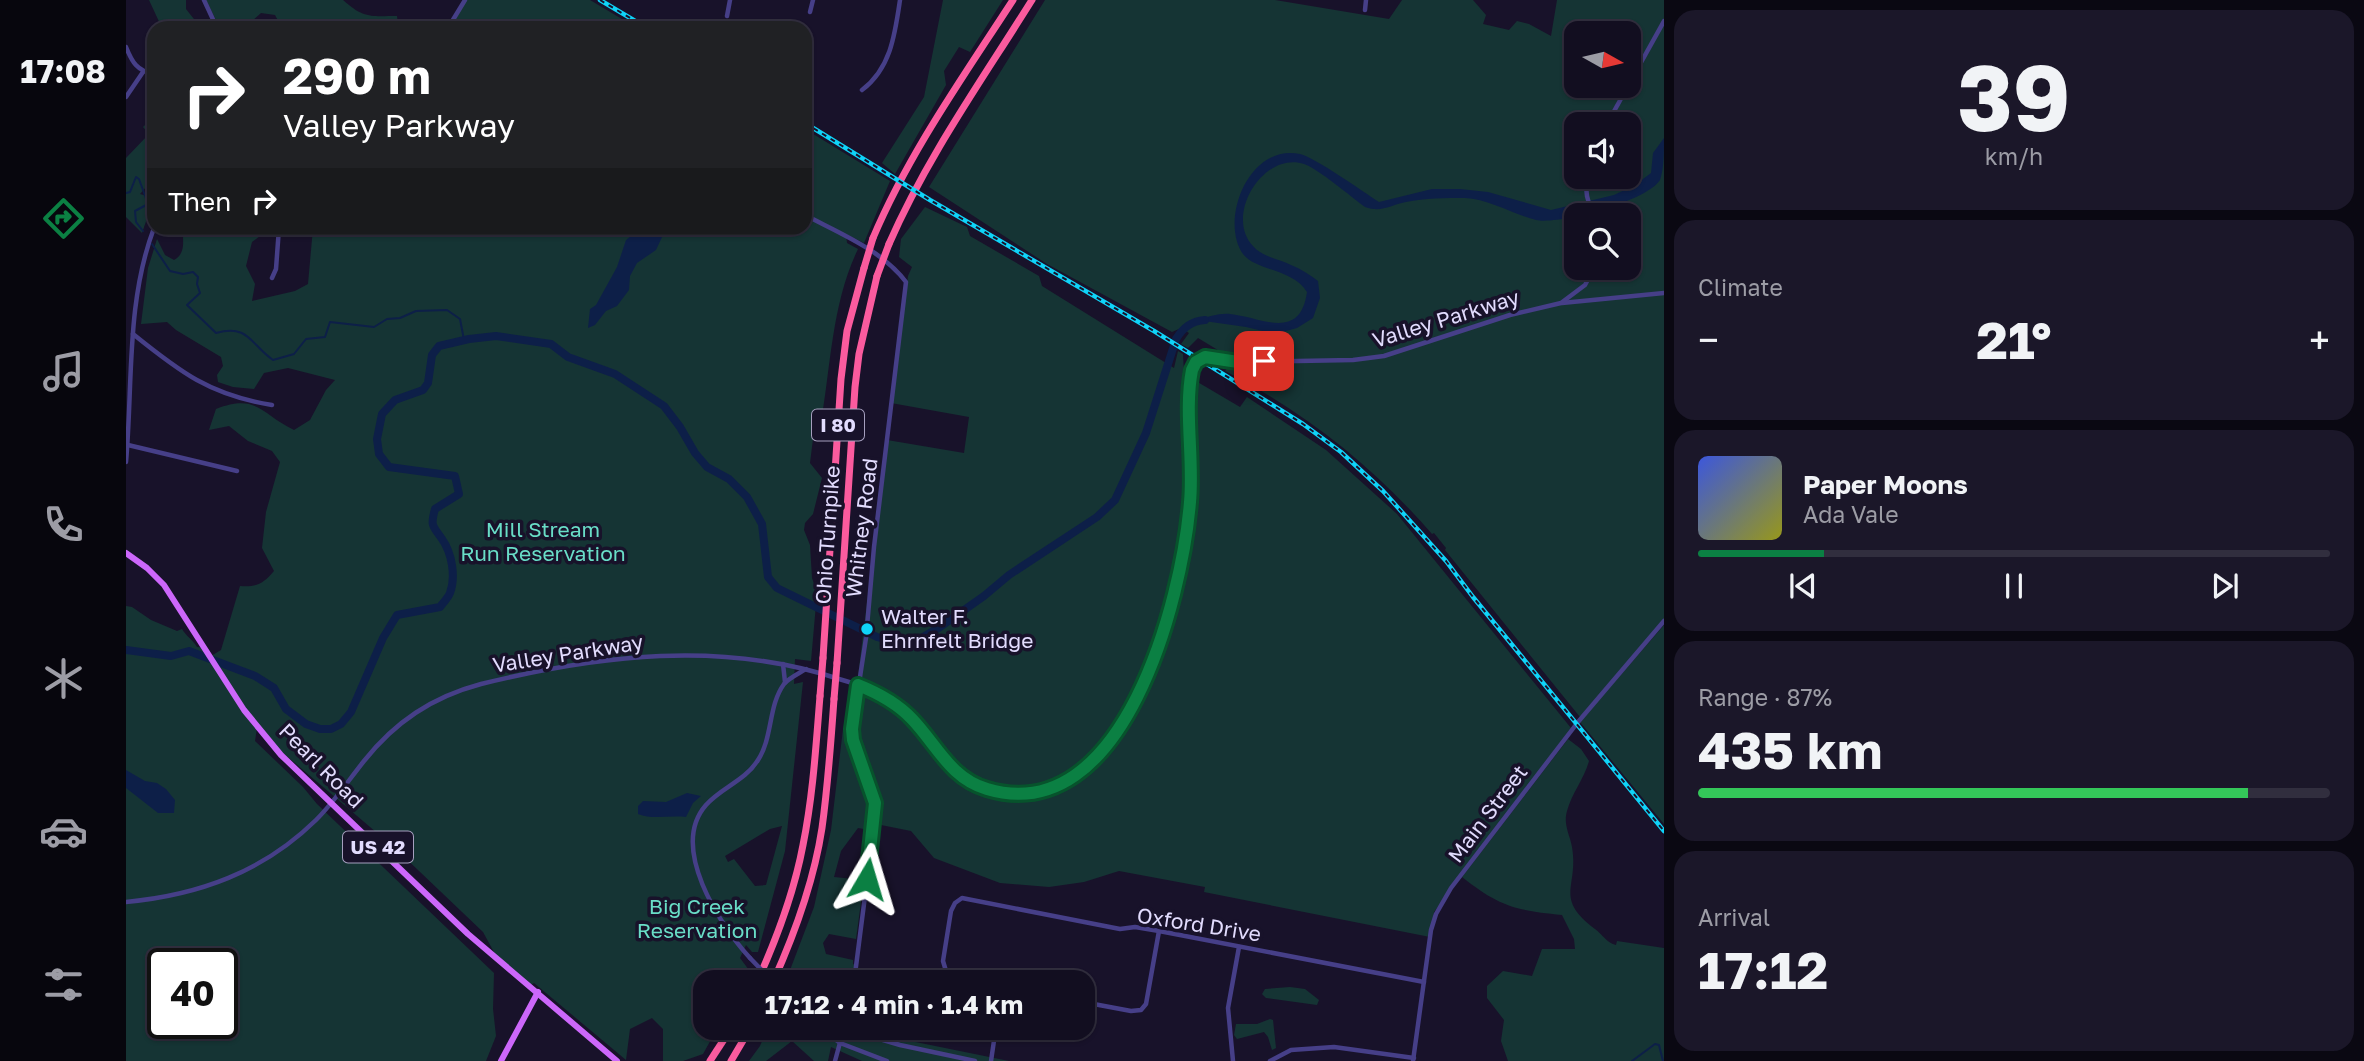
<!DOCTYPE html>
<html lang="en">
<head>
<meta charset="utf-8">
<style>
	:root { --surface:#120e20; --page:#1b1729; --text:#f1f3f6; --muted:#9c9ca5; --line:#312e3e; --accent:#0b8043 }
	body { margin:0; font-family:"Golos Text",sans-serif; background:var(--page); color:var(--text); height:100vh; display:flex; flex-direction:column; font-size:26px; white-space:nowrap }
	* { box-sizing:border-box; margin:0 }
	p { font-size:23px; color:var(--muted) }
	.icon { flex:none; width:38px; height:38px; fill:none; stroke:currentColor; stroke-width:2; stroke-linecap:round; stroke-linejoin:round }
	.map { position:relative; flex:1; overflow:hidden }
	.details { display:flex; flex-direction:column; gap:10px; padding:10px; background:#0a0812; width:700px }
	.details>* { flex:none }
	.hud { position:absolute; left:21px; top:21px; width:665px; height:214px; border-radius:21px; box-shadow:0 2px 5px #0004,0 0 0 2px var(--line); background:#202124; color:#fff; overflow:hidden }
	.needle { width:46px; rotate:98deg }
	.controls { position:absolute; left:1438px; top:21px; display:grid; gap:14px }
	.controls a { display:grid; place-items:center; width:77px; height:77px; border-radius:14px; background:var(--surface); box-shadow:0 2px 5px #0004,0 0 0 2px var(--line); font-size:35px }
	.speed { position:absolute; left:21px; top:948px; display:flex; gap:14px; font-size:35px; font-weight:700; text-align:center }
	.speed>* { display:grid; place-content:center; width:91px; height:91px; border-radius:50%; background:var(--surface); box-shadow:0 2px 5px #0004,0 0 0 2px var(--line); line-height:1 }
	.speed .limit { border:4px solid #111; border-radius:10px; background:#fff; color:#111 }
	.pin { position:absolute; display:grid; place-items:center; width:60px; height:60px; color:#fff; margin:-30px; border-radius:14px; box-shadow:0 4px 10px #0006 }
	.me { position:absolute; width:77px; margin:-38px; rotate:7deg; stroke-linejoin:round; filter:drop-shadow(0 0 5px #0008) }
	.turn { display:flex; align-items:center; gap:24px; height:147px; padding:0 21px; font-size:32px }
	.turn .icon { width:91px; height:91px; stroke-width:2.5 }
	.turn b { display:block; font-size:49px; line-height:60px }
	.then { display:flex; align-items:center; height:66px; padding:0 21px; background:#0003; gap:14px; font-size:26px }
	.big { font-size:52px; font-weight:700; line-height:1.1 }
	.details .widget { flex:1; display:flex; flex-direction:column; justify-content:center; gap:10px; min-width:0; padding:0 24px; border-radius:21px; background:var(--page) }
	.details .dial { align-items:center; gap:0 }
	.dial b { font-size:91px; line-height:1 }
	.song { display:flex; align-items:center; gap:21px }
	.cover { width:84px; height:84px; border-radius:10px; background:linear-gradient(135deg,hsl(230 70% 55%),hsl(60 70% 35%)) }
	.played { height:7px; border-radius:4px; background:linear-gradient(90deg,var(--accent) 20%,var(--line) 20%) }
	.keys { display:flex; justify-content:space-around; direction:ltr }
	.heat { display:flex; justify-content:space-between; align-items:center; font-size:38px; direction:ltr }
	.charge { height:10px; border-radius:5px; background:linear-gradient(90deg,#34c759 87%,var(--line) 0) }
	.trip { position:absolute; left:567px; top:970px; width:402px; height:70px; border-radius:21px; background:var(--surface); box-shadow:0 2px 5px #0004,0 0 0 2px var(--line); font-weight:700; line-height:70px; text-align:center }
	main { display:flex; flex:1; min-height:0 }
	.menu { display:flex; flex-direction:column; width:126px; justify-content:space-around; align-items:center; background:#07060d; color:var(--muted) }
	.menu .icon { width:49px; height:49px }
	.menu .on { color:var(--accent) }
	.menu b { font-size:32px; color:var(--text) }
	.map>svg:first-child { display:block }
	.green { fill:#153434; fill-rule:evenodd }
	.water { fill:#0d1f48 }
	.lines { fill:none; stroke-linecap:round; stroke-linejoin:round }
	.stream { stroke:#0d1f48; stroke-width:2 }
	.river { stroke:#0d1f48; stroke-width:8 }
	.minor { stroke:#463f88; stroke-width:4.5 }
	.major { stroke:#cc67fa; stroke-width:6 }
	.highway { stroke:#fa5b9e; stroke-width:7 }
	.rail-casing { stroke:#0fd3f8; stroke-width:4.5 }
	.rail { stroke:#18122a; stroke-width:2; stroke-dasharray:5; stroke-linecap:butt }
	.minor-bridge { stroke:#463f88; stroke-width:4.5 }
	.highway-bridge { stroke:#fa5b9e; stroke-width:7 }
	.route-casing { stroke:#07532c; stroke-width:18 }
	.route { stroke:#0b8043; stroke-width:12 }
	.poi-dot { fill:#0fd3f8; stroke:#18122a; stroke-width:2.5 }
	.labels { text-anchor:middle; stroke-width:7; stroke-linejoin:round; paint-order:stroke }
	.shield { fill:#18122a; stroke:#a59fbe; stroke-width:2 }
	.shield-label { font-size:19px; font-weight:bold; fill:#e2dcfe }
	.street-label { font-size:21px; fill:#e2dcfe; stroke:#18122a }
	.park-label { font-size:21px; fill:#69ddc7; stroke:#18122a }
	.poi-label { font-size:21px; fill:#e2dcfe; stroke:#18122a; text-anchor:start }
</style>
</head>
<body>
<main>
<nav class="menu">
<b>17:08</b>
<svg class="icon on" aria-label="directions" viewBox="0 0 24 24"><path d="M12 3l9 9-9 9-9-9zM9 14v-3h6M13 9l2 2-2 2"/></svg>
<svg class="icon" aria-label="music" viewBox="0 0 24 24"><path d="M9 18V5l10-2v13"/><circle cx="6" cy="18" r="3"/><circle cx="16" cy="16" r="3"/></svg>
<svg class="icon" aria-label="phone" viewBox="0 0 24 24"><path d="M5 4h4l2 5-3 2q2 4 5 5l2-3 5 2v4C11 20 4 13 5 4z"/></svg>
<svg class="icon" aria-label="climate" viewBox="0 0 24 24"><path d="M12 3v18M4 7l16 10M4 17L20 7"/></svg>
<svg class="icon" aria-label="car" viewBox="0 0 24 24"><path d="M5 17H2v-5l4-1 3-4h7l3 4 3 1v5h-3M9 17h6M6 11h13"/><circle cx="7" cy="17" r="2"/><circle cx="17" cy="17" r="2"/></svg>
<svg class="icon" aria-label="filters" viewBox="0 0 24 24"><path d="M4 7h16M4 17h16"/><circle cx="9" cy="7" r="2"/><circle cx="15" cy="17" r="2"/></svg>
</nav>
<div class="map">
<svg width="1538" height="1061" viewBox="0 0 1538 1061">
	<rect width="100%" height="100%" fill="#18122a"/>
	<g class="green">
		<path d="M 23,0 L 60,0 L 60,9 L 75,28 L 36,28 Z"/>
		<path d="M 80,0 L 217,0 C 238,19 245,16 271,16 L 272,25 L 256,28 L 219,25 L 208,28 L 156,28 L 149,15 L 135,13 L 118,28 L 94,28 Z"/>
		<path d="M 339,0 L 464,0 L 511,28 L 321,28 Z"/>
		<path d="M 817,0 L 877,0 L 844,52 L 833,47 L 818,71 L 820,85 L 769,174 L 756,163 L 798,97 Z"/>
		<path d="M 919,0 L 1149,0 L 1263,19 L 1276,0 L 1347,0 L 1360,15 L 1357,24 L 1383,30 L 1391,21 L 1403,24 L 1425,36 L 1431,0 L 1538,0 L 1538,619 L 1454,717 L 1319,550 L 1320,548 L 1308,533 L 1306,534 C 1247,466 1179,412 1099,371 L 1103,366 L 1115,364 L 1072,338 L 1062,348 L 1055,344 L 1063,333 L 1055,328 L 1046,332 L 921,264 L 803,187 ZM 1451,33 L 1503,33 L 1503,86 L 1451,86 ZM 1451,124 L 1503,124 L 1503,177 L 1451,177 ZM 1451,215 L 1503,215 L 1503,268 L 1451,268 Z"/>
		<path d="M 28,116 L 28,191 L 21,186 L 14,194 L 28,198 L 16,233 L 0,217 L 0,158 L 23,134 L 17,127 Z"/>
		<path d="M 679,129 L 764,181 L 738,243 L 720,234 L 721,243 L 732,249 C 706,303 705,364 695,422 L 688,431 L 684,463 L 696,478 L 687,514 L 679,523 L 678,530 L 684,545 L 686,578 L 691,593 L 685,661 L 669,659 L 668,684 L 677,682 L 659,851 L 632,952 L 626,952 L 620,945 L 614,958 L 623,970 L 617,982 L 579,982 L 579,1027 L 592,1027 L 577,1054 L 557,1061 L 537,1061 L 537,1029 L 526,1018 L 504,1029 L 500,1060 L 408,983 L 402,987 L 375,965 L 357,932 L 271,850 L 156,752 L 131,728 L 129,741 L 177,787 L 191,804 L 368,973 L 367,1009 L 370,1036 L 360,1061 L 0,1061 L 0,606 L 6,607 L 25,620 L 51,631 L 56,629 C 60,636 67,640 71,647 L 80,648 L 85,656 L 95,650 L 114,586 C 131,587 137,584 148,571 L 136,548 L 140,512 L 154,462 L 146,451 L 122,441 L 103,426 L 83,430 L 90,409 C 131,393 135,414 168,430 L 184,420 L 200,390 L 209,380 L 162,368 L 138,373 L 128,389 L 107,387 L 92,382 L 91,375 L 97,366 L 95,357 L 50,330 L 41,322 L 15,324 L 22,268 L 31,239 L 39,255 L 48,260 C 61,253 56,239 57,228 L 145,228 L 126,242 L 120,266 L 129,284 L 126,301 L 169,291 L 182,284 L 187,228 L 679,228 ZM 656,826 L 640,885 L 629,886 L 608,859 L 602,862 L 599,856 L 644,829 ZM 37,964 L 96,964 L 96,1024 L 37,1024 Z"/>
		<path d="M 799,207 L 841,227 L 844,236 L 913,276 L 916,286 L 1048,368 L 1052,351 L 1057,354 L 1058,374 L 1114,407 L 1121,397 L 1200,450 L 1271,514 L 1445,728 L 1308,912 L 1304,937 L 1078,892 L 1079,887 L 993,871 L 958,882 L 923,887 L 874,883 L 808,858 L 785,831 L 745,823 L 744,830 L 732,828 L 715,851 L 708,877 L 738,880 L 730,939 L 703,934 L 697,943 L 700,954 L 727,960 L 727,964 L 730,965 L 728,982 L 661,982 L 661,978 L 688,907 L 705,830 L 717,729 L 724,741 L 761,440 L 838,453 L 843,417 L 765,403 L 782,276 L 786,267 L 773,257 L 775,239 Z"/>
		<path d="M 1538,625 L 1538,824 L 1454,722 Z"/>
		<path d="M 1442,739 L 1455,749 L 1463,761 C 1458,779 1446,793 1441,811 C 1437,825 1444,835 1446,847 C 1453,888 1427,897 1469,929 C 1477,935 1481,943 1490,945 L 1491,941 L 1538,948 L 1538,1061 L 1382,1061 L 1375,1041 L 1378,1020 L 1361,998 L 1361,986 L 1377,971 L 1406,976 L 1416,949 L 1449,949 L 1448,939 L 1436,915 C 1389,910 1374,907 1336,877 Z"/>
		<path d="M 1164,987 L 1179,989 L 1193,1000 L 1191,1005 L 1140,998 L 1136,994 L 1139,989 Z"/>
		<path d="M 1144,1019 L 1147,1020 L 1150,1048 L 1146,1050 L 1142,1037 L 1138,1032 L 1111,1039 L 1108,1035 L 1110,1024 L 1131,1024 Z"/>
		<path d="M 642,1027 L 761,1027 L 760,1036 L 883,1061 L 736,1061 L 705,1047 L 702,1061 L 688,1061 L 666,1041 L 640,1061 L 623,1061 L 634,1046 Z"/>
	</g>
	<g class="water">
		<path d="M 1538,138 C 1538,151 1538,169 1534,180 C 1521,201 1434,225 1410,220 C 1387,214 1362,199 1339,198 C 1320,198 1299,198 1280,202 C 1264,205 1256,213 1239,207 C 1224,196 1194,170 1178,164 C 1137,151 1098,216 1127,246 C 1136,257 1153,259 1165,265 C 1175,269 1184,275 1192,281 L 1194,298 L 1187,318 L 1171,328 L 1149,334 L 1120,327 L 1071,320 C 1082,317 1093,313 1104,314 C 1135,317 1174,342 1181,292 C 1167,269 1130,271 1117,254 C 1093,220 1123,143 1174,154 C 1190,158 1236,191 1253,202 L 1306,189 L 1334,189 L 1362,192 L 1425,210 L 1488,195 L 1509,185 L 1525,173 L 1527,153 Z"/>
		<path d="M 515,228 L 535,228 L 537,235 L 530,250 L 511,263 L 504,276 L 503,290 L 491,306 L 480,311 L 469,325 L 462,328 L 464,309 L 470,305 L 491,267 L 500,240 Z"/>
		<path d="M 0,770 L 19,781 L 31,783 L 40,789 L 49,800 L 48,813 L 32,813 L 0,788 Z"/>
		<path d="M 561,793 L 575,796 L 567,803 L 560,817 C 544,815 526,820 512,814 L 512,806 L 517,801 L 540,802 Z"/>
	</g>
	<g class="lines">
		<g class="stream">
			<path d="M 0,193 L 4,192 L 10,177 L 13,179 L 22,204 L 9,211 L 10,222 L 17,231"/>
			<path d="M 26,244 L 44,271 L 57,274 L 67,272 L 72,277 L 71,284 L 74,293 L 61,305 L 90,333 C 123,324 124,344 147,360 L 168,354 L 180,339 L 199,337 L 204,322 L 248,327 L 261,319 L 274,318 L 290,311 L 321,310 L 334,319 L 338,340"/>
			<path d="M 1506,1061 L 1529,1044 L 1533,1045 L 1537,1061"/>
		</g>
		<path class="river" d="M 0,650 L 45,656 L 63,651 L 129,676 L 148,688 L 160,709 L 180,724 L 194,729 L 205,729 L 215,724 L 225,712 L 257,638 L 271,615 L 314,607 C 317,603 322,598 324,593 C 330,577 326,553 316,539 C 307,526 304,527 309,509 L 333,494 L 329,476 L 263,467 L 253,454 L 251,439 L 256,414 L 269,400 L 297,390 L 302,383 L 306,355 L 313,346 L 343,339 L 370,336 L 425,344 L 442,357 L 489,374 L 538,406 L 554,427 L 569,453 L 581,467 L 603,479 L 621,497 L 636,524 L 642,577 L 651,588 L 751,637 L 773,643 L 789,642 L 814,627 L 858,596 L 883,575 L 971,517 L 989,500 L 1020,433 L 1050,339 C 1057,328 1065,321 1079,320"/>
		<g class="minor">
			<path d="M 78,0 L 91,28"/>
			<path d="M 1239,10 L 1240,0"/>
			<path d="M 684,12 L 687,0"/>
			<path d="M 601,16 L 604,0"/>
			<path d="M 322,28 L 339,0"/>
			<path d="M 0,47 C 6,62 11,71 28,74"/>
			<path d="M 1503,84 L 1538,21"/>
			<path d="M 736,90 C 765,68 769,34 774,0"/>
			<path d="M 0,97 L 17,72"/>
			<path d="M 1481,124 L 1502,86"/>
			<path d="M 1459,177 L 1461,196 L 1466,215"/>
			<path d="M 679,215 C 713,233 756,250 780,282 L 748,547 L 740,638 L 726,729 L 727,740 L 749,803 L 748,826 L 728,982"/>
			<path d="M 146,278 L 150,269 L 153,228"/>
			<path d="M 1436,303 L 1538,293"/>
			<path d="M 7,334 C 54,372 84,395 146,405"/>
			<path d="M 2,445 L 111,471"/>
			<path d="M 0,462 C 7,383 0,302 28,228"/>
			<path d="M 657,664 L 659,682"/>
			<path d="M 0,902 C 73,895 137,872 190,820 C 208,802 222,781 238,761 C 269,722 306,697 355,684 C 473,655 596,640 713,679 C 730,684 747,689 762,699 C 804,728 820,785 876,793 C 1002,811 1054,599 1064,506 C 1068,463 1063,420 1065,377 L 1070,362 L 1079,357 L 1112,362 L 1227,360 L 1258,356 L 1384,315 L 1435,303 L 1459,285 L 1468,268"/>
			<path d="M 624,958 C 593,924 543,847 580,805 C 596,787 619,781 632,760 C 647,737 642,706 658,684 C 663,678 674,673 680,669"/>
			<path d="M 854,982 L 828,976 L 820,971 L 817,961 L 825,911 L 829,903 L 836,898 L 994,929 L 1009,927 L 1033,931 L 1298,982"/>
			<path d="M 957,1002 L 1005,1011 L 1015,1010 L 1020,1004 L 1033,931"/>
			<path d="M 693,1027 L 714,1043 L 761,1061"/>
			<path d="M 713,1027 L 774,1045 L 849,1061"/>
			<path d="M 709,1061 L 718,1028"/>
			<path d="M 865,1061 L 870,1027"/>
			<path d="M 1107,1061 L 1102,1008 L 1113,947"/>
			<path d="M 1144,1061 L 1165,1050 L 1208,1047 L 1288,1058"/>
			<path d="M 1287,1061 L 1305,930 L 1310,914 L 1325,888 L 1452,722 L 1538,621"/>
		</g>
		<g class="major">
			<path d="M 0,553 L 21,568 L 38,585 L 118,710 L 155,755 L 342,934 L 491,1061"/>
			<path d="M 375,1061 L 412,992"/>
		</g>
		<g class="highway">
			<path d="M 747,238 C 783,153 837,77 887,0"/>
			<path d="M 763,244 C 801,157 856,80 906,0"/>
			<path d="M 697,658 L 715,379 L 721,331 L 738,268"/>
			<path d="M 711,663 L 729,387 L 733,354 L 751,276"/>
			<path d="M 631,982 C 651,938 668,893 677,845 C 687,796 690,745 694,696"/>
			<path d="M 647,982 C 669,933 688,881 696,828 C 702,785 705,742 708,699"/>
			<path d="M 584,1061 L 606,1027"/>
			<path d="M 605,1061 L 625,1027"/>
		</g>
		<defs>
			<g id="rail">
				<path d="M 474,0 L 521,28"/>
				<path d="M 679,123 L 804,200 L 1028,331 L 1177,424 L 1215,452 L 1257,491 L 1320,561 L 1347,597 L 1538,831"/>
			</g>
		</defs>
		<use href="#rail" class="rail-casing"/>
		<use href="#rail" class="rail"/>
		<path class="minor-bridge" d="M 624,958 L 647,982"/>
		<g class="highway-bridge">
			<path d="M 738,268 L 747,238"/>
			<path d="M 751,276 L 763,244"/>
			<path d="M 694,696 L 697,658"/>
			<path d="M 708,699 L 711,663"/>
		</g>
	</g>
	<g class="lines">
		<defs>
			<path id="route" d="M 741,879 L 749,803 L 727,740 L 726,729 L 732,685 C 752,693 771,703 786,719 C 811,745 824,778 861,789 C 998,830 1056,599 1064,502 C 1068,459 1058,411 1066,370 L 1070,362 L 1079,357 L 1112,362 L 1138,361"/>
		</defs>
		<use href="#route" class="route-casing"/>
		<use href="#route" class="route"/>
	</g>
	<circle class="poi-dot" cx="741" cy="629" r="7"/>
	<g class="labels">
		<g class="shield">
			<rect x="686" y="409.5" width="52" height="31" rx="5"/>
			<rect x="217" y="831.5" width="70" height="31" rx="5"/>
		</g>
		<g class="shield-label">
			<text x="712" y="432">I 80</text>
			<text x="252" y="854">US 42</text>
		</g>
		<g class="street-label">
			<text transform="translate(1320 319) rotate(-17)" y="7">Valley Parkway</text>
			<text transform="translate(736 528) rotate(-83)" y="7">Whitney Road</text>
			<text transform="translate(702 535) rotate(-86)" y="7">Ohio Turnpike</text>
			<text transform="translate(442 654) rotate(-9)" y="7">Valley Parkway</text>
			<text transform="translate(195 766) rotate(45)" y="7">Pearl Road</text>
			<text transform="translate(1362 814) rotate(-53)" y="7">Main Street</text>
			<text transform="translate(1073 925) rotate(9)" y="7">Oxford Drive</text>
		</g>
		<g class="park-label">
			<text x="417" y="537">Mill Stream<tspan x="417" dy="24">Run Reservation</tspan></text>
			<text x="571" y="914">Big Creek<tspan x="571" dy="24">Reservation</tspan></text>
		</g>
		<g class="poi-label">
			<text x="755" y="624">Walter F.<tspan x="755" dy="24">Ehrnfelt Bridge</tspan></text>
		</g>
	</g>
</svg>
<div class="controls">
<a><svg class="needle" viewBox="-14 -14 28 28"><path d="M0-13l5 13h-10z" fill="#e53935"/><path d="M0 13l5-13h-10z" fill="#9c9ca5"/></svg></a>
<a><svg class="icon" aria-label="sound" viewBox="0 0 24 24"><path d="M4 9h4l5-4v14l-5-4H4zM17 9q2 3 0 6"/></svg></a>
<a><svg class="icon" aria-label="search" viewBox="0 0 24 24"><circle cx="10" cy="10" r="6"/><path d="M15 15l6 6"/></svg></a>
</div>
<div class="speed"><div class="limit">40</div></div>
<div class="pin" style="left:1138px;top:361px;background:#d93025"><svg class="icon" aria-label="arrive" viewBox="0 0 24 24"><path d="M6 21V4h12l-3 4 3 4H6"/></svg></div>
<svg class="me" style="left:741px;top:879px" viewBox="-20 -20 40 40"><path d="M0-17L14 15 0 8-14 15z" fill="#0b8043" stroke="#fff" stroke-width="4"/></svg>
<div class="trip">17:12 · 4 min · 1.4 km</div>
<div class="hud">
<div class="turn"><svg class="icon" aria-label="right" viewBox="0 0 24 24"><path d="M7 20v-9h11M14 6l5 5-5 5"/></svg><div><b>290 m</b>Valley Parkway</div></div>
<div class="then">Then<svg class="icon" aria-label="right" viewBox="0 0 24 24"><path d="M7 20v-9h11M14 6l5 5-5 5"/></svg></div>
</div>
</div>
<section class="details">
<div class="widget dial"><b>39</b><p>km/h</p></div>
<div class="widget"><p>Climate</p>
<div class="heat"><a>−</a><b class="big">21°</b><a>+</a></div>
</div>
<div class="widget">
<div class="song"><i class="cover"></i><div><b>Paper Moons</b><p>Ada Vale</p></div></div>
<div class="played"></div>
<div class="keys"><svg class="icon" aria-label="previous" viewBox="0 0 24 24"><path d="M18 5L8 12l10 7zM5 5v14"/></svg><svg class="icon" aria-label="pause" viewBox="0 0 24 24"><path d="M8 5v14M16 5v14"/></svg><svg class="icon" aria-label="next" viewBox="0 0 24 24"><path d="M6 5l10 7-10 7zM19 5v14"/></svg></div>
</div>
<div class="widget"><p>Range · 87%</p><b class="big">435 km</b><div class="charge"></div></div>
<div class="widget"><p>Arrival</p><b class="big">17:12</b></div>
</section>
</main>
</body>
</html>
